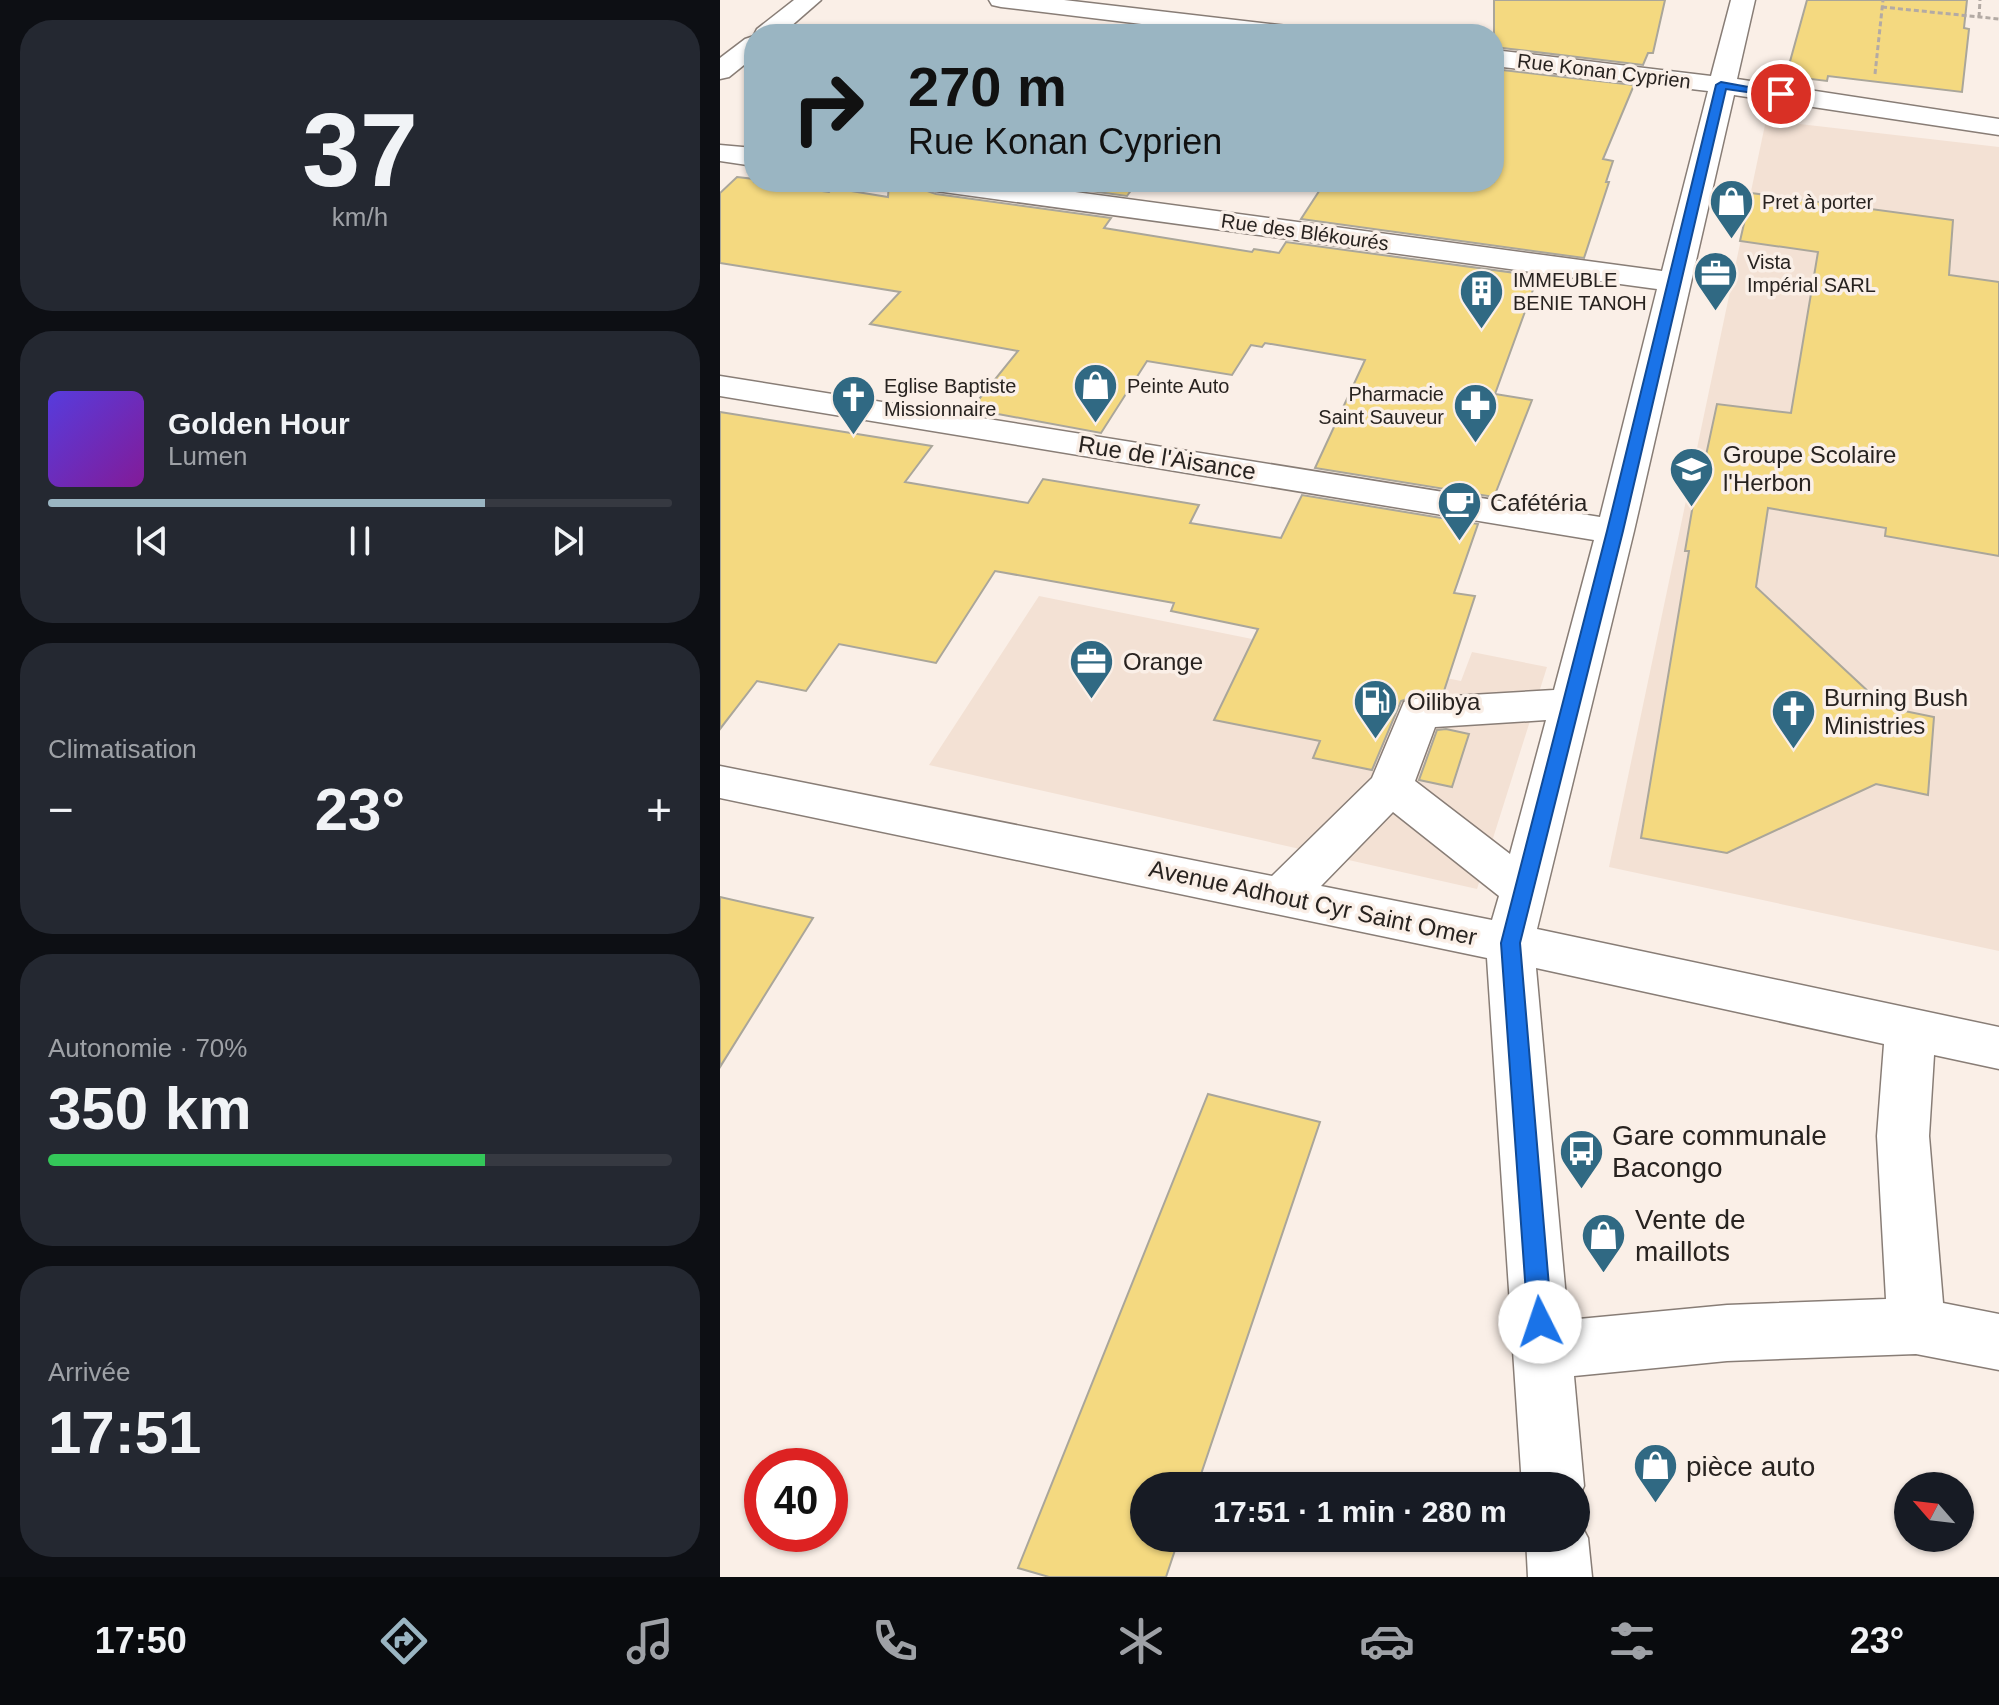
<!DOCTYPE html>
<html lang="fr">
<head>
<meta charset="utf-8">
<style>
	:root { --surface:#171b24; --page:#242831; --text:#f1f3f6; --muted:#9ea1a6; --line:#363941; --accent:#9ab5c2 }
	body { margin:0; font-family:Arial,sans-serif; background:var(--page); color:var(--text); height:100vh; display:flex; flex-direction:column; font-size:30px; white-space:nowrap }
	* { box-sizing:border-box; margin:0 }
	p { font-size:26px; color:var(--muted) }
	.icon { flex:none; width:44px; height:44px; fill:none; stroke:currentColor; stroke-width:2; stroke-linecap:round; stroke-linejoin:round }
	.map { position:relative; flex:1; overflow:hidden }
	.details { display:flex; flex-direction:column; gap:20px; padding:20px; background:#0d0f14; width:720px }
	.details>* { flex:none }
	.banner { position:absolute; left:24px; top:24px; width:760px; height:168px; border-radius:32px; box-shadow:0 2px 6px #0004; background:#9ab5c2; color:#111; overflow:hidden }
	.needle { width:52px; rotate:298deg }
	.controls { position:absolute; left:1174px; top:1472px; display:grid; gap:16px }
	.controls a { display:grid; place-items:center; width:80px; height:80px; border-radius:50%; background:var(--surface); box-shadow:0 2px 6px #0004; font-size:40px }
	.speed { position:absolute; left:24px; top:1448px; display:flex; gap:16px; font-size:40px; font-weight:700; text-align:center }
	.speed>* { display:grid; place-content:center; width:104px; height:104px; border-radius:50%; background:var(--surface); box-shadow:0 2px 6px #0004; line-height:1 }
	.speed .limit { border:12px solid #d22; background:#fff; color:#111 }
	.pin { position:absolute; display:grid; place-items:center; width:68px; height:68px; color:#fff; margin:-34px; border:4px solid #fff; border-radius:50%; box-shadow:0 2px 8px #0007 }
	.me { position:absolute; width:88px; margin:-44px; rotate:356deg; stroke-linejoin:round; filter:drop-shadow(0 0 6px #0008) }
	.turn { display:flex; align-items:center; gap:28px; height:168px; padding:0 32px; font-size:36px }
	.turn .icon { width:104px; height:104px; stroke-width:2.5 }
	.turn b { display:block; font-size:56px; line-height:68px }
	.big { font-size:60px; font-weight:600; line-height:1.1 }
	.details .tile { flex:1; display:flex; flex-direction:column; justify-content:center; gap:12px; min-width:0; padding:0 28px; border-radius:32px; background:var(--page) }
	.details .dial { align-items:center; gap:0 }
	.dial b { font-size:104px; line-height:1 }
	.song { display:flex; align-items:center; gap:24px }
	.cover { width:96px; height:96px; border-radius:12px; background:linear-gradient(135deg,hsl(250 70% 55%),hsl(290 70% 35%)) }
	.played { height:8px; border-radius:4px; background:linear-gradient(90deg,var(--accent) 70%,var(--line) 70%) }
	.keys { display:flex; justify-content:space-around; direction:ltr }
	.heat { display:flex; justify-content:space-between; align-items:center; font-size:44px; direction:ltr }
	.charge { height:12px; border-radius:6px; background:linear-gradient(90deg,#34c759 70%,var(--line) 0) }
	.trip { position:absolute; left:410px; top:1472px; width:460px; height:80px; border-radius:40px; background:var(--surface); box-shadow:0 2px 6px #0004; font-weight:600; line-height:80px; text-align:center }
	.menu { display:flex; height:128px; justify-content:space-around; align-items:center; background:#090b0e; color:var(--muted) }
	.menu .icon { width:56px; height:56px }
	.menu .selected { color:var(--accent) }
	.menu b { font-size:36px; color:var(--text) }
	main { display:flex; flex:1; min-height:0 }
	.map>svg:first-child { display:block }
	.built { fill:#f3e1d4 }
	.building { fill:#f4d980; stroke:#aaa69a; stroke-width:2 }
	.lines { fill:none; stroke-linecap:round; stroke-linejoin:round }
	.minor-casing { stroke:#887d76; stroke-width:3 }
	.path { stroke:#b3aaa4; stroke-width:3; stroke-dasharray:5 3; stroke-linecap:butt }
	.minor { fill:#fff; fill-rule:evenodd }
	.route { fill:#1a73e8; stroke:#114b97; stroke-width:2 }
	.labels { text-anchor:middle; stroke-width:7; stroke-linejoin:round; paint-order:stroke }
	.far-street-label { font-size:20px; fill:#282320; stroke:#faefe7 }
	.far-poi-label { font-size:20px; fill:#282320; stroke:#faefe7; text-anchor:start }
	.poi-label { font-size:24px; fill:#282320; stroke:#faefe7; text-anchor:start }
	.street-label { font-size:24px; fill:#282320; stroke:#faefe7 }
	.near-poi-label { font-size:28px; fill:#282320; stroke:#faefe7; text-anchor:start }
</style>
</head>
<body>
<main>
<section class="details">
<div class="tile dial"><b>37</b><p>km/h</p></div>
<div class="tile">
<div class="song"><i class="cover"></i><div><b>Golden Hour</b><p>Lumen</p></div></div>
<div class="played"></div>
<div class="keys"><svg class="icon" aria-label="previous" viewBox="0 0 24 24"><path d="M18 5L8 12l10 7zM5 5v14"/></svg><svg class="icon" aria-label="pause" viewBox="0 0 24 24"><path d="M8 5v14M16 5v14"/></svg><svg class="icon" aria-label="next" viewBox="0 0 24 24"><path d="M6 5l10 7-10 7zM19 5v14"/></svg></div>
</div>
<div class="tile"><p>Climatisation</p>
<div class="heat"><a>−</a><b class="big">23°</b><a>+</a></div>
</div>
<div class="tile"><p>Autonomie · 70%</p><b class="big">350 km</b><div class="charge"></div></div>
<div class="tile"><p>Arrivée</p><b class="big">17:51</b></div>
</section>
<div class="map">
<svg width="1279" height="1577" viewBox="0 0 1279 1577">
	<rect width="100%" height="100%" fill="#faefe7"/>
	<g class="built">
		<path d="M 1046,120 L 1279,147 L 1279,951 L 889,867 Z"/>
		<path d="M 319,596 L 741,681 L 752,652 L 827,667 L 757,889 L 209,765 Z"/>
	</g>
	<g class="building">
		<path d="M 774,0 L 945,0 L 933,53 L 928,53 L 923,65 L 774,47 Z"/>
		<path d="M 1087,0 L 1247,0 L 1244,28 L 1249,29 L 1242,92 L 1108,76 L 1107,81 L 1066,76 Z"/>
		<path d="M 774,69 L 914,85 L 883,159 L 893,161 L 886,182 L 889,182 L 864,258 L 581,219 L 605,182 L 774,182 Z"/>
		<path d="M 17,177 L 34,179 L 34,182 L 109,192 L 113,188 L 168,197 L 169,182 L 198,182 L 204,190 L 216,194 L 391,218 L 384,228 L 532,252 L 534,249 L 559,253 L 566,242 L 818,276 L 775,394 L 812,400 L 774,497 L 595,468 L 645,360 L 545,343 L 542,347 L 531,345 L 512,375 L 427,361 L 381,433 L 251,409 L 298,351 L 150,324 L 180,292 L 0,263 L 0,193 Z"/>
		<path d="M 303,182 L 417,182 L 407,196 Z"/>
		<path d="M 1031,193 L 1233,220 L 1229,275 L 1279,282 L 1279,556 L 1165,536 L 1166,528 L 1048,508 L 1036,587 L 1165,707 L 1214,717 L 1208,795 L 1156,784 L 1007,853 L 921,838 L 969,551 L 965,551 L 976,487 L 979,488 L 997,404 L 1071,413 L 1098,252 L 1020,241 Z"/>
		<path d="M 0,412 L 212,446 L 185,482 L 308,503 L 323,479 L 479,505 L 470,523 L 561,538 L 582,495 L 758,524 L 734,593 L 755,596 L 723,694 L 698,695 L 681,701 L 652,770 L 593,758 L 600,741 L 494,720 L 538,629 L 451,611 L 454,603 L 275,571 L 216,663 L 119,644 L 86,691 L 37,681 L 0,729 Z"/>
		<path d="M 726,729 L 749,734 L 732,787 L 699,780 L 717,730 Z"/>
		<path d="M 0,897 L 93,918 L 0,1067 Z"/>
		<path d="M 488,1094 L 600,1122 L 477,1486 L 424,1486 L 424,1538 L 459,1538 L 446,1577 L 329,1577 L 298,1568 Z"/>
	</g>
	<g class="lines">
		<defs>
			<g id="minor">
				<path d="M 74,0 L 101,0 L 62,34 L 34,35 L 37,29 Z"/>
				<path d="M 269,0 L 344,0 L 568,26 L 577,29 L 581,34 L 504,34 L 281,7 L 272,5 Z"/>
				<path d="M 1011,0 L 1035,0 L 1017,79 L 1279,119 L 1279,135 L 1014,95 L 914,531 L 817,929 L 1279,1027 L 1279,1069 L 1214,1055 L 1209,1136 L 1223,1303 L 1279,1314 L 1279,1370 L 1196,1354 L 1007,1361 L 854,1376 L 864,1486 L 856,1504 L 856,1486 L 802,1486 L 767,958 L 0,798 L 0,766 L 552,876 L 652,778 L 684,702 L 699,698 L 834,690 L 874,540 L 0,396 L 0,376 L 880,517 L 937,289 L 216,191 L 206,188 L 201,182 L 281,182 L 942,271 L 988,91 L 774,66 L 774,50 L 991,76 ZM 826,720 L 790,854 L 695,781 L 715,727 ZM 673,812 L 779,896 L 772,920 L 601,886 ZM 816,968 L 1164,1044 L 1157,1136 L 1166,1299 L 1007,1305 L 848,1320 Z"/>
				<path d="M 34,36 L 34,57 L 9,77 L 0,79 L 0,58 L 25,39 Z"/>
				<path d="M 0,145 L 34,148 L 34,166 L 0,161 Z"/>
				<path d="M 856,1515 L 868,1538 L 872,1577 L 808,1577 L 806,1538 L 856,1538 Z"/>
			</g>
		</defs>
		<use href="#minor" class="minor-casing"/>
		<g class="path">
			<path d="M 1162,7 L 1279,19"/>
			<path d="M 1259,17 L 1260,0"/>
			<path d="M 1155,74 L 1163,0"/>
		</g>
		<use href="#minor" class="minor"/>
	</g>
	<path class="route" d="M 1001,82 L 1067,94 L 1061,97 L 1006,89 L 903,531 L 800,943 L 832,1322 L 829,1330 L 820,1333 L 812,1330 L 808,1322 L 781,943 L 887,531 L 996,85 Z"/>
	<defs>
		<symbol id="shop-pin" viewBox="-11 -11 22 30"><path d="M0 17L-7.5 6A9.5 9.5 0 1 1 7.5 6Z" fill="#306983" stroke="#faefe7"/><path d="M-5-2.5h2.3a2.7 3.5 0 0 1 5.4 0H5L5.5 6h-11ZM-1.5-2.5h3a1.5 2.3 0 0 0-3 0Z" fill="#fff"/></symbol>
		<symbol id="office-pin" viewBox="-11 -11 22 30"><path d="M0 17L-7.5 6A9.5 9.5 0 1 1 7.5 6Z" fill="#306983" stroke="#faefe7"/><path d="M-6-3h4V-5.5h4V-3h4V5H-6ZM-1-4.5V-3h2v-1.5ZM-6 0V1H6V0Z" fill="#fff"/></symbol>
		<symbol id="building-pin" viewBox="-11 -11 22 30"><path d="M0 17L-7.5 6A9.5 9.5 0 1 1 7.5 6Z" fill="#306983" stroke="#faefe7"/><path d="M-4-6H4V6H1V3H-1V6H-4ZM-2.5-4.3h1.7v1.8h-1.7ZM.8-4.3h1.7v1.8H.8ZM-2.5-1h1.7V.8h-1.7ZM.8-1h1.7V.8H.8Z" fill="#fff"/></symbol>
		<symbol id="church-pin" viewBox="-11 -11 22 30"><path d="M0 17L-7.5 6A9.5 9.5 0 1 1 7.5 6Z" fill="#306983" stroke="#faefe7"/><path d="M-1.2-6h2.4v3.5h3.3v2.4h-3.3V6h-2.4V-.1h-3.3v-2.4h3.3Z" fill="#fff"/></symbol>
		<symbol id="pharmacy-pin" viewBox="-11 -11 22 30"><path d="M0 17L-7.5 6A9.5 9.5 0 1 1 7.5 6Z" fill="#306983" stroke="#faefe7"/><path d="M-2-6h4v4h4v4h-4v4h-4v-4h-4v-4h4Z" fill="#fff"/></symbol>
		<symbol id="school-pin" viewBox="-11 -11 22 30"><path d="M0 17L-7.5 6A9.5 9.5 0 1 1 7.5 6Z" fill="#306983" stroke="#faefe7"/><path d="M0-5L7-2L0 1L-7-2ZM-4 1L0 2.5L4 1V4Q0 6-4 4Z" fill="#fff"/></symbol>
		<symbol id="cafe-pin" viewBox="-11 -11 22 30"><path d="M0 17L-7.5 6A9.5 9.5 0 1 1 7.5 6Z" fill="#306983" stroke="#faefe7"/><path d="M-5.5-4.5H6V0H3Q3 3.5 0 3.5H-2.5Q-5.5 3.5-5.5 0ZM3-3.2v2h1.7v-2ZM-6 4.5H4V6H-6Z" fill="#fff"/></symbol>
		<symbol id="fuel-pin" viewBox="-11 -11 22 30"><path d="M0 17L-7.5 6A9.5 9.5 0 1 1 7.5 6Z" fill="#306983" stroke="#faefe7"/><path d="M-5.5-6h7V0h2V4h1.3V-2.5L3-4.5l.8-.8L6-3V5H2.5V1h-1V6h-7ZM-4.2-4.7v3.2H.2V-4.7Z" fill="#fff"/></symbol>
		<symbol id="bus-pin" viewBox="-11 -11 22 30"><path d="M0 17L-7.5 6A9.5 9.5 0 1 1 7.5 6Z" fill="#306983" stroke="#faefe7"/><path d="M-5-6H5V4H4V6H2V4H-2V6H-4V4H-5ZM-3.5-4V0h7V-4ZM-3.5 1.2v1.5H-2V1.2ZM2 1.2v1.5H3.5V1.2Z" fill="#fff"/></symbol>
	</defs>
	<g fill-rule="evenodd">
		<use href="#shop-pin" x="986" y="176" width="51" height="69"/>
		<use href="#office-pin" x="970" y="248" width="51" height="69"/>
		<use href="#building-pin" x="736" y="266" width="51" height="69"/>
		<use href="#shop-pin" x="350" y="360" width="51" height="69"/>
		<use href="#church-pin" x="108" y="372" width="51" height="69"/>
		<use href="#pharmacy-pin" x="730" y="380" width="51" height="69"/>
		<use href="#school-pin" x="946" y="444" width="51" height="69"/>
		<use href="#cafe-pin" x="714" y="478" width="51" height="69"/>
		<use href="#office-pin" x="346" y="636" width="51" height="69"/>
		<use href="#fuel-pin" x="630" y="676" width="51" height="69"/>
		<use href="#church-pin" x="1048" y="686" width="51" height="69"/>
		<use href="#bus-pin" x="836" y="1126" width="51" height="69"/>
		<use href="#shop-pin" x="858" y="1210" width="51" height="69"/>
		<use href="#shop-pin" x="910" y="1440" width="51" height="69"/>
	</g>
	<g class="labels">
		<g class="far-street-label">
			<text transform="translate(884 71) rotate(7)" y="7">Rue Konan Cyprien</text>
			<text transform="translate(585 232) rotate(8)" y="7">Rue des Blékourés</text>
		</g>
		<g class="far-poi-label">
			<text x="1042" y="209">Pret à porter</text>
			<text x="1027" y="269">Vista<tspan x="1027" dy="23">Impérial SARL</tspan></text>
			<text x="793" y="287">IMMEUBLE<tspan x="793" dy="23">BENIE TANOH</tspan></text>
			<text x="164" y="393">Eglise Baptiste<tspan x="164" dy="23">Missionnaire</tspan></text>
			<text x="407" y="393">Peinte Auto</text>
			<text x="724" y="401" text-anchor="end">Pharmacie<tspan x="724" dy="23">Saint Sauveur</tspan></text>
		</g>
		<g class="poi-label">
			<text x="1003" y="463">Groupe Scolaire<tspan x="1003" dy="28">l'Herbon</tspan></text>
			<text x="770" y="511">Cafétéria</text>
			<text x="403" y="670">Orange</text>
			<text x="1104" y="706">Burning Bush<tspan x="1104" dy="28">Ministries</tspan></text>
			<text x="687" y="710">Oilibya</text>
		</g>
		<g class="street-label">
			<text transform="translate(447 458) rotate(9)" y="8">Rue de l'Aisance</text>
			<text transform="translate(593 903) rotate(12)" y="8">Avenue Adhout Cyr Saint Omer</text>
		</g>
		<g class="near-poi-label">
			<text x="892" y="1145">Gare communale<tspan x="892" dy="32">Bacongo</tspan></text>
			<text x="915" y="1229">Vente de<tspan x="915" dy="32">maillots</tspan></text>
			<text x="966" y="1476">pièce auto</text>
		</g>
	</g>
</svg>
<div class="controls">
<a><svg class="needle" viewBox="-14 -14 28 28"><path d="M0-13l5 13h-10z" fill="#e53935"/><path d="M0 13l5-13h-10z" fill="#9ea1a6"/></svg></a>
</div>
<div class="speed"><div class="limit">40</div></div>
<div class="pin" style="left:1061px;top:94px;background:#d93025"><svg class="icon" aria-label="arrive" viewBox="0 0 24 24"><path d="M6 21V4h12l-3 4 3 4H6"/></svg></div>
<svg class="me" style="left:820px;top:1322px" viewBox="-20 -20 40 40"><circle r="19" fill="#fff"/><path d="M0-13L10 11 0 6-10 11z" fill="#1a73e8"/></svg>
<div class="trip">17:51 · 1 min · 280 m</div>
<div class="banner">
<div class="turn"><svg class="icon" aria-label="right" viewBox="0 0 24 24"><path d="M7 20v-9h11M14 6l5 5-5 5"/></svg><div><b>270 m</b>Rue Konan Cyprien</div></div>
</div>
</div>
</main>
<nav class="menu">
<b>17:50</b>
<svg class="icon selected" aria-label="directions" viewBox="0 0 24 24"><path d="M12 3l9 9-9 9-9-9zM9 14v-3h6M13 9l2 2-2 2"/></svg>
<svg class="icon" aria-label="music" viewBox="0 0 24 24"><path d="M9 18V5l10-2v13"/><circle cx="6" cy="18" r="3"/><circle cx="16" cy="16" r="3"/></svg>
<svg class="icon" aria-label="phone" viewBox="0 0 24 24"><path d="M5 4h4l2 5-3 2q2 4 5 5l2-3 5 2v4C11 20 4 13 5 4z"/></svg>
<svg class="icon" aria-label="climate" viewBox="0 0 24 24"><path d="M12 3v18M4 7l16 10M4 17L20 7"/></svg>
<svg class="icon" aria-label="car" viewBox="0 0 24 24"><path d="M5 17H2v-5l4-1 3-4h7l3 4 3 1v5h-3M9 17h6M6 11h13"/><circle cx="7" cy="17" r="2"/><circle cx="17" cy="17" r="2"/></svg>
<svg class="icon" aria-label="filters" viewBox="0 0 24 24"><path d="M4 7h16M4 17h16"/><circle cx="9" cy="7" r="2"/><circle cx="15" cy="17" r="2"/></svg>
<b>23°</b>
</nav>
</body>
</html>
